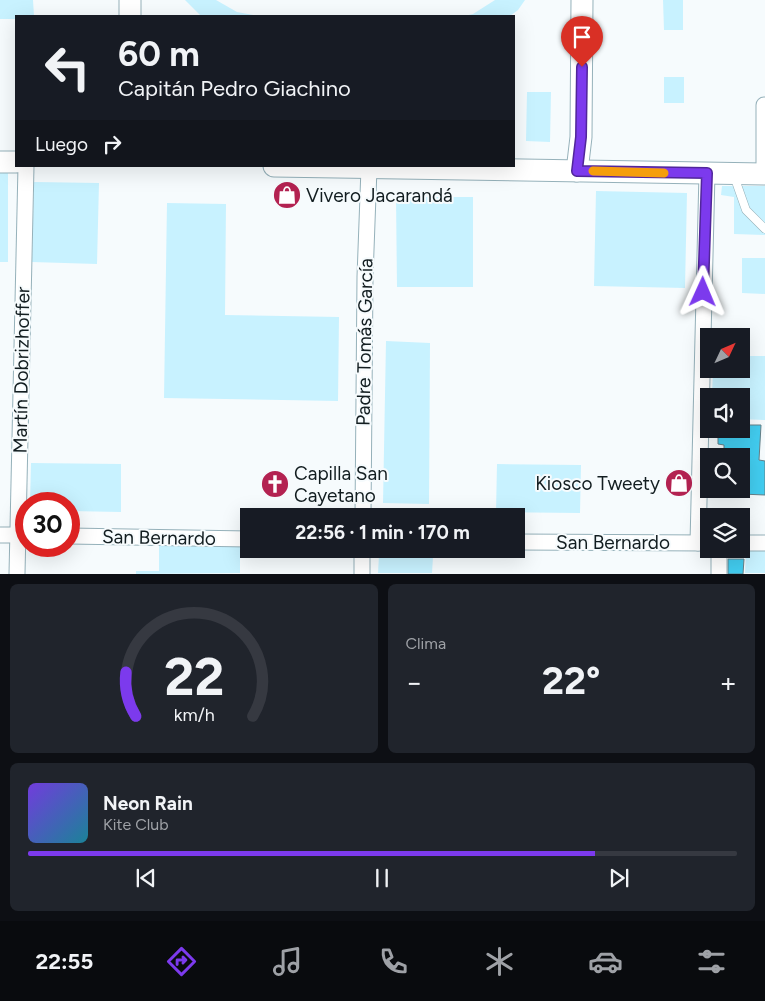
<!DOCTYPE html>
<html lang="es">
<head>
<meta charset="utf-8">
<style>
	:root { --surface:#171b24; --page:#20242c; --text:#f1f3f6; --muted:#9ea1a6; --line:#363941; --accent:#7c3aed }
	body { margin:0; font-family:Figtree,sans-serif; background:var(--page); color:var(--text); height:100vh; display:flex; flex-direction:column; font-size:19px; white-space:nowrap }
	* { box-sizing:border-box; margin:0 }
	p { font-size:16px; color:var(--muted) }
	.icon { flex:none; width:28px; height:28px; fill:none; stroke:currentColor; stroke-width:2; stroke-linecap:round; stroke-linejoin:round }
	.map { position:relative; height:574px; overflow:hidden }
	.drawer { display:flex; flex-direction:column; gap:10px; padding:10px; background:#0d0f14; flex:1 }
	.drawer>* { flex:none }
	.hud { position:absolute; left:15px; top:15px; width:500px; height:152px; border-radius:0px; box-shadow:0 5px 20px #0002; background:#171b24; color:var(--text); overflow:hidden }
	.needle { width:32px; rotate:46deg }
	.tools { position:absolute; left:700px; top:328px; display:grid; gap:10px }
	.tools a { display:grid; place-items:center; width:50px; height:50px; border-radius:0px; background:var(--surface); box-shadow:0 5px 20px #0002; font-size:25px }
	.speed { position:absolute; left:15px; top:492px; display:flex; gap:10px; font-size:25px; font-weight:700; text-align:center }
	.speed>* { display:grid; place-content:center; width:65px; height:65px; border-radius:50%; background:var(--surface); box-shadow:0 5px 20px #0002; line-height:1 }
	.speed .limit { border:8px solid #d22; background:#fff; color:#111 }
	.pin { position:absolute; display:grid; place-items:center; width:42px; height:42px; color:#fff; margin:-51px -21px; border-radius:50% 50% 50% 0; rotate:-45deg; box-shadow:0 0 5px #0007 }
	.pin .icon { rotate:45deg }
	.me { position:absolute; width:55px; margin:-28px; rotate:1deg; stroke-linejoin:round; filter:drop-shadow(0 0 4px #0008) }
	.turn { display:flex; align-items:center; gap:18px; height:105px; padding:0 20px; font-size:22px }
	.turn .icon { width:65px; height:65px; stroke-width:2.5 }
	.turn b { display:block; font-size:35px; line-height:42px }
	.then { display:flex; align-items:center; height:48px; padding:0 20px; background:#0003; gap:10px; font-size:19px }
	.big { font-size:38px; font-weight:700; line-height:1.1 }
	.drawer .card { flex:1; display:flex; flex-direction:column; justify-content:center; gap:8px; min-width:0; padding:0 18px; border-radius:8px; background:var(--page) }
	.drawer .dial { align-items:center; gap:0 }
	.dial svg { height:130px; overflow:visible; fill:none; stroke:var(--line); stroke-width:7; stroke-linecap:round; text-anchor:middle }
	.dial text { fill:var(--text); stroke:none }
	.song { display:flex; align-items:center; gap:15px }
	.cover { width:60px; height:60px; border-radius:8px; background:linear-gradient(135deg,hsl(260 70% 55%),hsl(190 70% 35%)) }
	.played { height:5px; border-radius:2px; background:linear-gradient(90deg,var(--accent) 80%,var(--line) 80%) }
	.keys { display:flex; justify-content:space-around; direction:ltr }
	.heat { display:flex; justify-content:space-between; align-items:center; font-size:28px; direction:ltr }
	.drawer .tiles { flex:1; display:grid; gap:10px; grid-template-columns:1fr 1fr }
	.card:last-child { grid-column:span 2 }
	.trip { position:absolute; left:240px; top:508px; width:285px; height:50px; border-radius:0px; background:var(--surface); box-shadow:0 5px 20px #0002; font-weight:700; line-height:50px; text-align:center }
	.tab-bar { display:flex; height:80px; justify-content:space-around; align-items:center; background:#090b0e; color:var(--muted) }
	.tab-bar .icon { width:35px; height:35px }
	.tab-bar .selected { color:var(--accent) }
	.tab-bar b { font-size:22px; color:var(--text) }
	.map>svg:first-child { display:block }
	.green { fill:#c8f2ff }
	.building { fill:#42cdf0; stroke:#658088 }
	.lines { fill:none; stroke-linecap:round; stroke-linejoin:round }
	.lane-casing { stroke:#95b1ba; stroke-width:9 }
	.street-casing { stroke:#95b1ba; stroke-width:17 }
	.secondary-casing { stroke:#95b1ba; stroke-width:23 }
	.lane { stroke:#fff; stroke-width:8 }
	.street { stroke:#fff; stroke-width:15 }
	.secondary { stroke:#fff; stroke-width:21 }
	.route-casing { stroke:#51269a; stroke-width:12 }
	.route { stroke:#7c3aed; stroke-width:9 }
	.slow { stroke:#f59e0b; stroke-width:9 }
	.labels { text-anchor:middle; stroke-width:4; stroke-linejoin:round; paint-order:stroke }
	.poi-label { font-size:19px; fill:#121d20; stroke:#f6fbfd; text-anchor:start }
	.street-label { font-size:19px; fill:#121d20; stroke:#f6fbfd }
</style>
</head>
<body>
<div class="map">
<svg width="765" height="574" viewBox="0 0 765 574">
	<rect width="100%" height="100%" fill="#f6fbfd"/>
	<g class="green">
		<path d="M 0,0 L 33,0 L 34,16 L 16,16 L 16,43 L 15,19 L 0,19 Z"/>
		<path d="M 185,0 L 216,0 L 237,12 L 259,16 L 201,16 Z"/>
		<path d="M 495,0 L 525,0 L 518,10 L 510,16 L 464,16 L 473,14 Z"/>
		<path d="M 663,0 L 683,0 L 683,30 L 664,30 Z"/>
		<rect x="664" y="77" width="20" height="26"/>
		<path d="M 527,92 L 551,92 L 550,142 L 526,141 Z"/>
		<rect x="0" y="173" width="8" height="89"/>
		<path d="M 34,182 L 99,183 L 97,264 L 32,262 Z"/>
		<path d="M 722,186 L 765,186 L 765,235 L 734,234 L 734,197 L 721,195 Z"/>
		<path d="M 596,191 L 687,193 L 685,288 L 594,286 Z"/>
		<path d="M 396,197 L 473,197 L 473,287 L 397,287 Z"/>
		<path d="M 167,203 L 226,204 L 225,315 L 339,317 L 338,401 L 164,398 Z"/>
		<path d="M 742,258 L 765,258 L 765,294 L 742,293 Z"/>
		<path d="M 386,341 L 430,343 L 429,504 L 383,503 Z"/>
		<path d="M 741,356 L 765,356 L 765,420 L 741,419 L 741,396 L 712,396 L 713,369 L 741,369 Z"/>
		<path d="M 31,463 L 121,464 L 121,512 L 69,511 L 69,504 L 30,504 Z"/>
		<path d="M 497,464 L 581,465 L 580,513 L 496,512 Z"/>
		<path d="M 159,542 L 240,543 L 240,573 L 136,574 L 136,571 L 159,571 Z"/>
		<path d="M 746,551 L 765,551 L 765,573 L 745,573 Z"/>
		<path d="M 379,555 L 433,557 L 432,573 L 378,573 Z"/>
	</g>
	<g class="building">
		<path d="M 741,425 L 761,425 L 759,460 L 765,461 L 765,495 L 741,494 L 741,456 L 724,456 L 724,445 L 718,444 L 718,429 L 741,429 Z"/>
		<path d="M 728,559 L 744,559 L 743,574 L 728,574 Z"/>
	</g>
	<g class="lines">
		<defs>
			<path id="lane" d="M 734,176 L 746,210 L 765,229"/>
			<g id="street">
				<path d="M 764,174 L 764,105"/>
				<path d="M 363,516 L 365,277 L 369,168"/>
				<path d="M 0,535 L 26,535"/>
				<path d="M 69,536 L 249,539"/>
				<path d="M 516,542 L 707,543"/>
				<path d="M 698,543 L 707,173"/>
				<path d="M 741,543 L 765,543"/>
				<path d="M 719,549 L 719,574"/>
				<path d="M 17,574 L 26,166"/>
				<path d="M 362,574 L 362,549"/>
			</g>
			<g id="secondary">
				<path d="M 130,16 L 130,0"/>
				<path d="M 0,162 L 16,162"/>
				<path d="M 274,166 L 765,174"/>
				<path d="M 577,171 L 581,137 L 582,0"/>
			</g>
		</defs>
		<use href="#lane" class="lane-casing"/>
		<use href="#street" class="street-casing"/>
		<use href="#secondary" class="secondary-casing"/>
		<use href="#lane" class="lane"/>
		<use href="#street" class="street"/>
		<use href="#secondary" class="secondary"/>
	</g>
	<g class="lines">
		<defs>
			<path id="route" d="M 582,67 L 581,137 L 577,171 L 707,173 L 703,292"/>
		</defs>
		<use href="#route" class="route-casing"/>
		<use href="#route" class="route"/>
		<path class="slow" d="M 593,171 L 664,173"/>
	</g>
	<defs>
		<symbol id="shop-disc" viewBox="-11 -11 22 22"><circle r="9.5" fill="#b32251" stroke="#f6fbfd"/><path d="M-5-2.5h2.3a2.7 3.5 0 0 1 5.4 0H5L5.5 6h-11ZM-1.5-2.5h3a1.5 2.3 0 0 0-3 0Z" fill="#fff"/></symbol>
		<symbol id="church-disc" viewBox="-11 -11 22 22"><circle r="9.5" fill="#b32251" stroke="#f6fbfd"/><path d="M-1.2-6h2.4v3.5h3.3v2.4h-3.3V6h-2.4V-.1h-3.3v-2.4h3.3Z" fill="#fff"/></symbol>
	</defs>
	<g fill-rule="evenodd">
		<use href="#shop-disc" x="271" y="179" width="32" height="32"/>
		<use href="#shop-disc" x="663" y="467" width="32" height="32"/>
		<use href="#church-disc" x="259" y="468" width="32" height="32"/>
	</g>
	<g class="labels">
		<g class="poi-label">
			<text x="306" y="202">Vivero Jacarandá</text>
			<text x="294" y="480">Capilla San<tspan x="294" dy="22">Cayetano</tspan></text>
			<text x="660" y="490" text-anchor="end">Kiosco Tweety</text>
		</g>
		<g class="street-label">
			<text transform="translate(364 342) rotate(-89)" y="7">Padre Tomás García</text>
			<text transform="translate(21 370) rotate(-89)" y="7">Martín Dobrizhoffer</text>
			<text transform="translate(159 537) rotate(1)" y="7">San Bernardo</text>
			<text x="613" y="549">San Bernardo</text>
		</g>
	</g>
</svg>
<div class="tools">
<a><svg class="needle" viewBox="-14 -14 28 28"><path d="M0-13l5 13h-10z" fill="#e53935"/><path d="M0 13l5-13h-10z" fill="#9ea1a6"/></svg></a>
<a><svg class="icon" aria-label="sound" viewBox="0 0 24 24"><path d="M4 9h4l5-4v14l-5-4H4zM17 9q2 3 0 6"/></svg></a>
<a><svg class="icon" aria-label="search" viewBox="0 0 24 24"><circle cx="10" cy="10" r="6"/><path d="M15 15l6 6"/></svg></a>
<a><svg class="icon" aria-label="layers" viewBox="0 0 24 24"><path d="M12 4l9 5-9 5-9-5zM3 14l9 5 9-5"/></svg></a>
</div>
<div class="speed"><div class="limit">30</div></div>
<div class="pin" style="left:582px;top:67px;background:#d93025"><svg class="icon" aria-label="arrive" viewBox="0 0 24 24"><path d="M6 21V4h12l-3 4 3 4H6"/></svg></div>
<svg class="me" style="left:703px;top:292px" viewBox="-20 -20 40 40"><path d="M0-17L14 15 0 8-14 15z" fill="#7c3aed" stroke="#fff" stroke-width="4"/></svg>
<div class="trip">22:56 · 1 min · 170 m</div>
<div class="hud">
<div class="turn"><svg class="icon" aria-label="left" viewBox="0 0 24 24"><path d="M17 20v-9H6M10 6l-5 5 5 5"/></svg><div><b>60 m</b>Capitán Pedro Giachino</div></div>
<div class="then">Luego<svg class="icon" aria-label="right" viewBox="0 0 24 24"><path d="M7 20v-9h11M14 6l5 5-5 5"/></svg></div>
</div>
</div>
<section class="drawer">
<div class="tiles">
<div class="card dial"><svg viewBox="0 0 100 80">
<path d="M14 69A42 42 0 1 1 86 69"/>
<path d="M14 69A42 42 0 0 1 8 42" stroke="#7c3aed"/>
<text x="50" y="56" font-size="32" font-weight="700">22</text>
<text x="50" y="72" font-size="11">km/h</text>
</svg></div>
<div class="card"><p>Clima</p>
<div class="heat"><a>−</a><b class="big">22°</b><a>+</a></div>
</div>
<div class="card">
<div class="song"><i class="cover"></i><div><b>Neon Rain</b><p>Kite Club</p></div></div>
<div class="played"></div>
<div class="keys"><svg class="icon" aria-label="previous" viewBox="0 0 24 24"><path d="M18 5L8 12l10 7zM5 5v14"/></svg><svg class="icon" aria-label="pause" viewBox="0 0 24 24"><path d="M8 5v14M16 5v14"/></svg><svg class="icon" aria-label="next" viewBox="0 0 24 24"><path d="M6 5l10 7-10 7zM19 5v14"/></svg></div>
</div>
</div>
</section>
<nav class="tab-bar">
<b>22:55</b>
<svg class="icon selected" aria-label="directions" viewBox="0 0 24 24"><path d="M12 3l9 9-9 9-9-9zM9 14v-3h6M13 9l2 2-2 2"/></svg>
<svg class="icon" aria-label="music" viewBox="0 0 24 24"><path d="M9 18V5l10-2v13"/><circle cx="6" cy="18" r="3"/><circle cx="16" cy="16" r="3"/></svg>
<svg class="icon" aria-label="phone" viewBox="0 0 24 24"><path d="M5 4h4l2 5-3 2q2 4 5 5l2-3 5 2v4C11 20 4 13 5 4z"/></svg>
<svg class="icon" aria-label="climate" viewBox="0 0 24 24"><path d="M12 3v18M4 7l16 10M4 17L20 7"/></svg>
<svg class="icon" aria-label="car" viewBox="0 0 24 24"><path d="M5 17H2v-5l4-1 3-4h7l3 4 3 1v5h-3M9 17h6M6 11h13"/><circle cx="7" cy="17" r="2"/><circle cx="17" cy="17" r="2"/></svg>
<svg class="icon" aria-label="filters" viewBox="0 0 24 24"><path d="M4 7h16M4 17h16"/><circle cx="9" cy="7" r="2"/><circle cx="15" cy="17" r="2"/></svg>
</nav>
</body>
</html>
